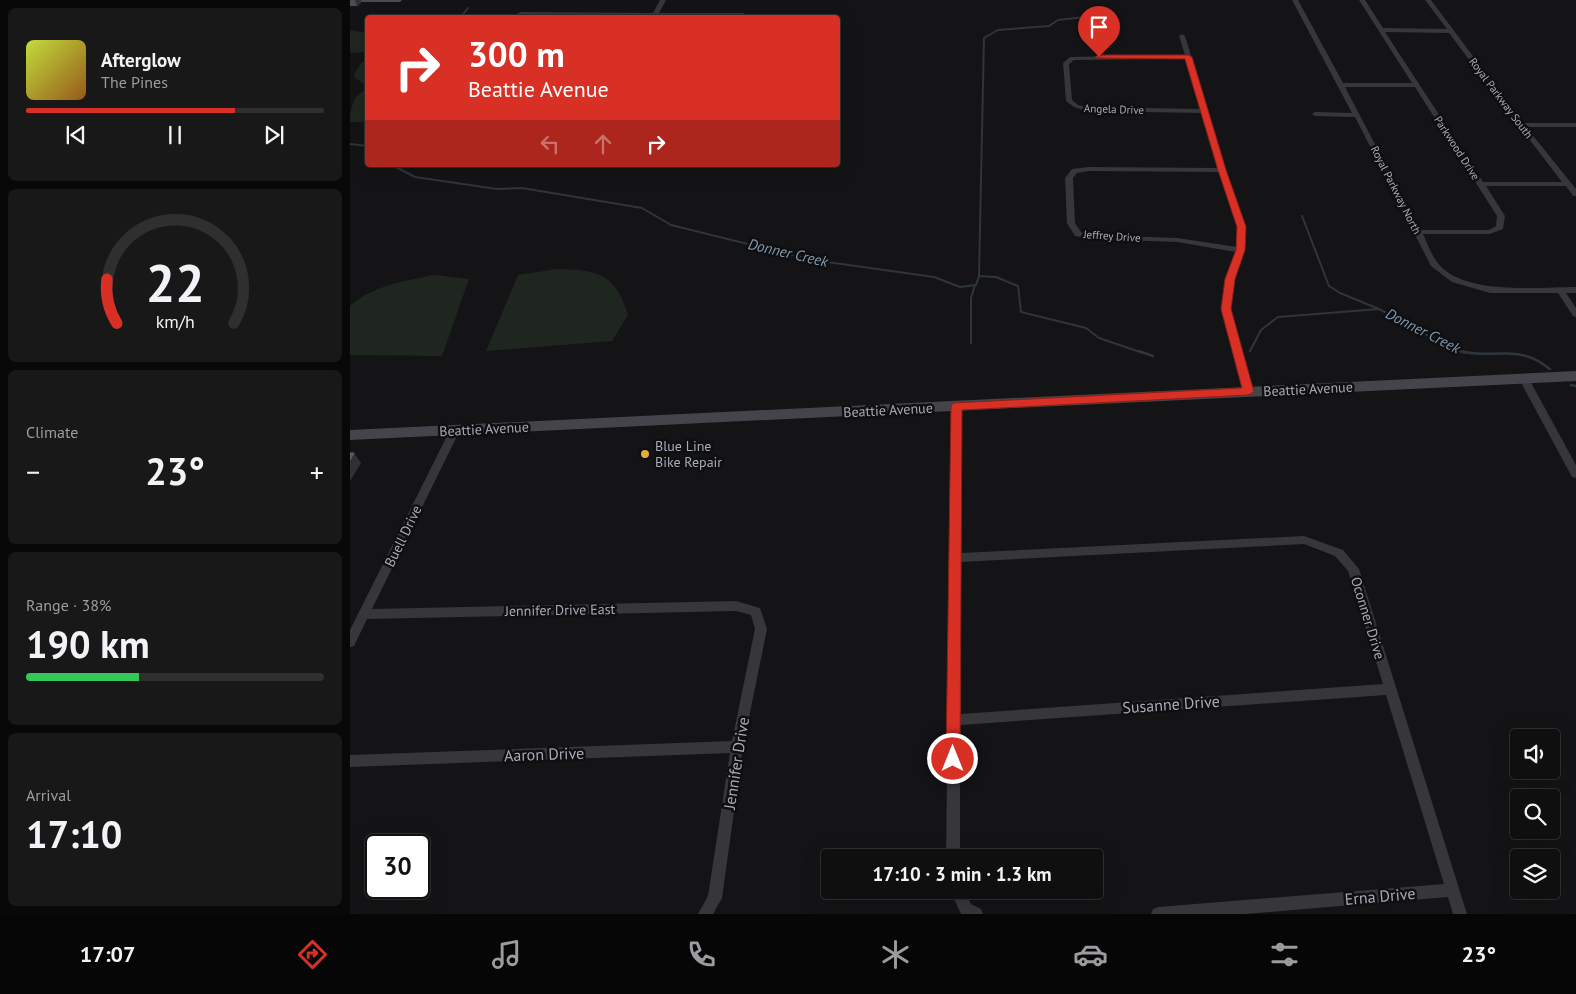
<!DOCTYPE html>
<html lang="en">
<head>
<meta charset="utf-8">
<style>
	:root { --surface:#0f0f10; --page:#181819; --text:#f1f3f6; --muted:#9b9c9f; --line:#2f2f30; --accent:#d93025 }
	body { margin:0; font-family:"PT Sans",sans-serif; background:var(--page); color:var(--text); height:100vh; display:flex; flex-direction:column; font-size:19px; white-space:nowrap }
	* { box-sizing:border-box; margin:0 }
	p { font-size:16px; color:var(--muted) }
	.icon { flex:none; width:28px; height:28px; fill:none; stroke:currentColor; stroke-width:2; stroke-linecap:round; stroke-linejoin:round }
	.map { position:relative; flex:1; overflow:hidden }
	.panel { display:flex; flex-direction:column; gap:8px; padding:8px; background:#080809; width:350px }
	.panel>* { flex:none }
	.top-card { position:absolute; left:15px; top:15px; width:475px; height:152px; border-radius:5px; box-shadow:0 5px 20px #0002,0 0 0 1px var(--line); background:#d93025; color:#fff; overflow:hidden }
	.controls { position:absolute; left:1160px; top:729px; display:grid; gap:10px }
	.controls a { display:grid; place-items:center; width:50px; height:50px; border-radius:5px; background:var(--surface); box-shadow:0 5px 20px #0002,0 0 0 1px var(--line); font-size:25px }
	.speed { position:absolute; left:15px; top:834px; display:flex; gap:10px; font-size:25px; font-weight:700; text-align:center }
	.speed>* { display:grid; place-content:center; width:65px; height:65px; border-radius:50%; background:var(--surface); box-shadow:0 5px 20px #0002,0 0 0 1px var(--line); line-height:1 }
	.speed .limit { border:2px solid #111; border-radius:8px; background:#fff; color:#111 }
	.pin { position:absolute; display:grid; place-items:center; width:42px; height:42px; color:#fff; margin:-51px -21px; border-radius:50% 50% 50% 0; rotate:-45deg; box-shadow:0 0 5px #0007 }
	.pin .icon { rotate:45deg }
	.me { position:absolute; width:55px; margin:-28px; rotate:0deg; stroke-linejoin:round; filter:drop-shadow(0 0 4px #0008) }
	.turn { display:flex; align-items:center; gap:18px; height:105px; padding:0 20px; font-size:22px }
	.turn .icon { width:65px; height:65px; stroke-width:2.5 }
	.turn b { display:block; font-size:35px; line-height:42px }
	.lanes { display:flex; align-items:center; height:48px; padding:0 20px; background:#0003; justify-content:center; gap:25px; direction:ltr }
	.lanes .off { opacity:.35 }
	.big { font-size:38px; font-weight:600; line-height:1.1 }
	.panel .tile { flex:1; display:flex; flex-direction:column; justify-content:center; gap:8px; min-width:0; padding:0 18px; border-radius:8px; background:var(--page) }
	.panel .dial { align-items:center; gap:0 }
	.dial svg { height:130px; overflow:visible; fill:none; stroke:var(--line); stroke-width:7; stroke-linecap:round; text-anchor:middle }
	.dial text { fill:var(--text); stroke:none }
	.song { display:flex; align-items:center; gap:15px }
	.cover { width:60px; height:60px; border-radius:8px; background:linear-gradient(135deg,hsl(70 70% 55%),hsl(30 70% 35%)) }
	.played { height:5px; border-radius:2px; background:linear-gradient(90deg,var(--accent) 70%,var(--line) 70%) }
	.keys { display:flex; justify-content:space-around; direction:ltr }
	.heat { display:flex; justify-content:space-between; align-items:center; font-size:28px; direction:ltr }
	.charge { height:8px; border-radius:4px; background:linear-gradient(90deg,#34c759 38%,var(--line) 0) }
	.trip { position:absolute; left:471px; top:849px; width:282px; height:50px; border-radius:5px; background:var(--surface); box-shadow:0 5px 20px #0002,0 0 0 1px var(--line); font-weight:600; line-height:50px; text-align:center }
	.menu { display:flex; height:80px; justify-content:space-around; align-items:center; background:#060606; color:var(--muted) }
	.menu .icon { width:35px; height:35px }
	.menu .current { color:var(--accent) }
	.menu b { font-size:22px; color:var(--text) }
	main { display:flex; flex:1; min-height:0 }
	.map>svg:first-child { display:block }
	.green { fill:#1f2620 }
	.lines { fill:none; stroke-linecap:round; stroke-linejoin:round }
	.stream-far1 { stroke:#2e353b; stroke-width:2 }
	.stream { stroke:#2e353b; stroke-width:2.5 }
	.street { fill:#36363b; fill-rule:evenodd }
	.secondary { fill:#44454b; fill-rule:evenodd }
	.wall { fill:#4b4b51 }
	.shaded-wall { fill:#313135 }
	.building { fill:#55565b; stroke:#626369 }
	.route { fill:#d93025; stroke:#8d1f18 }
	.poi-dot { fill:#e3ae3f; stroke:#0f0f11; stroke-width:2 }
	.labels { text-anchor:middle; stroke-width:5; stroke-linejoin:round; paint-order:stroke }
	.far-street-label { font-size:11px; fill:#a7abb5; stroke:#0f0f11 }
	.street-label { font-size:14px; fill:#a7abb5; stroke:#0f0f11 }
	.poi-label { font-size:14px; fill:#a7abb5; stroke:#0f0f11; text-anchor:start }
	.water-label { font-size:15px; font-style:italic; fill:#8198ae; stroke:#0f0f11 }
	.near-street-label { font-size:16px; fill:#a7abb5; stroke:#0f0f11 }
</style>
</head>
<body>
<main>
<section class="panel">
<div class="tile">
<div class="song"><i class="cover"></i><div><b>Afterglow</b><p>The Pines</p></div></div>
<div class="played"></div>
<div class="keys"><svg class="icon" aria-label="previous" viewBox="0 0 24 24"><path d="M18 5L8 12l10 7zM5 5v14"/></svg><svg class="icon" aria-label="pause" viewBox="0 0 24 24"><path d="M8 5v14M16 5v14"/></svg><svg class="icon" aria-label="next" viewBox="0 0 24 24"><path d="M6 5l10 7-10 7zM19 5v14"/></svg></div>
</div>
<div class="tile dial"><svg viewBox="0 0 100 80">
<path d="M14 69A42 42 0 1 1 86 69"/>
<path d="M14 69A42 42 0 0 1 8 42" stroke="#d93025"/>
<text x="50" y="56" font-size="32" font-weight="700">22</text>
<text x="50" y="72" font-size="11">km/h</text>
</svg></div>
<div class="tile"><p>Climate</p>
<div class="heat"><a>−</a><b class="big">23°</b><a>+</a></div>
</div>
<div class="tile"><p>Range · 38%</p><b class="big">190 km</b><div class="charge"></div></div>
<div class="tile"><p>Arrival</p><b class="big">17:10</b></div>
</section>
<div class="map">
<svg width="1226" height="914" viewBox="0 0 1226 914">
	<rect width="100%" height="100%" fill="#141416"/>
	<g class="green">
		<path d="M 0,30 L 17,33 L 17,52 L 0,53 Z"/>
		<path d="M 12,62 L 17,62 L 17,86 L 5,78 L 4,74 Z"/>
		<path d="M 17,90 L 17,122 L 0,122 C 0,109 3,94 17,90 Z"/>
		<path d="M 207,269 C 248,270 265,273 278,315 L 262,341 L 136,351 L 168,275 Z"/>
		<path d="M 84,275 L 119,279 L 92,356 L 0,355 L 0,306 C 23,285 56,281 84,275 Z"/>
	</g>
	<g class="lines">
		<g class="stream-far1">
			<path d="M 110,18 L 118,8"/>
			<path d="M 0,144 L 18,146"/>
			<path d="M 42,165 L 65,177 L 147,189 L 172,188 L 292,208 L 321,225 L 463,260 L 584,277 L 610,287 L 626,285 L 629,276 L 646,277 L 668,286 L 671,312 L 736,328 L 749,338 L 793,353"/>
			<path d="M 952,216 L 979,286 L 990,293 L 1029,309"/>
			<path d="M 629,275 L 634,38 L 648,30 L 699,26 L 708,20 L 744,16 L 751,13"/>
			<path d="M 621,343 L 621,298 L 625,285"/>
			<path d="M 900,351 L 911,330 L 928,317 L 1029,309 L 1103,349 L 1115,353"/>
		</g>
		<g class="stream">
			<path d="M 789,351 L 803,356"/>
			<path d="M 1111,351 C 1133,358 1157,349 1179,357 C 1187,359 1194,365 1200,369"/>
			<path d="M 1221,385 L 1226,386"/>
		</g>
		<g class="street">
			<path d="M 310,0 L 316,0 L 309,13 L 393,13 L 396,15 L 393,17 L 170,16 L 167,14 L 170,12 L 303,13 Z"/>
			<path d="M 942,0 L 948,0 L 993,83 L 1062,83 L 1009,0 L 1015,0 L 1033,28 L 1097,29 L 1075,0 L 1081,0 L 1173,123 L 1226,123 L 1226,127 L 1176,127 L 1226,189 L 1226,196 L 1223,196 L 1216,186 L 1136,186 L 1155,216 L 1153,229 L 1140,234 L 1073,234 C 1077,243 1081,254 1087,262 C 1112,296 1188,287 1226,287 L 1226,293 L 1216,293 L 1226,308 L 1226,317 L 1223,316 L 1208,293 L 1140,293 L 1102,282 L 1081,266 L 1005,117 L 965,116 L 962,114 L 965,112 L 1002,113 ZM 1035,32 L 1099,33 L 1169,126 L 1212,182 L 1133,182 ZM 995,87 L 1065,87 L 1147,216 L 1146,226 L 1139,230 L 1070,230 Z"/>
			<path d="M 832,34 L 835,36 L 876,170 L 896,227 L 895,250 L 884,279 L 880,309 L 903,392 L 898,395 L 893,392 L 872,309 L 876,279 L 886,252 L 827,242 L 744,239 L 725,236 L 717,223 L 715,178 L 722,169 L 739,167 L 868,168 L 852,113 L 737,111 L 724,107 L 716,101 L 713,63 L 720,57 L 835,55 L 829,36 ZM 836,59 L 850,109 L 737,107 L 728,105 L 722,100 L 719,64 L 724,60 ZM 739,171 L 869,172 L 888,227 L 887,247 L 827,238 L 744,235 L 731,232 L 725,223 L 723,178 L 727,173 Z"/>
			<path d="M 1174,376 L 1179,379 L 1226,465 L 1226,478 L 1222,477 L 1169,379 Z"/>
			<path d="M 607,403 L 612,406 L 611,553 L 954,536 L 993,550 L 1009,569 L 1117,914 L 1103,914 L 1098,897 L 896,914 L 801,914 L 803,909 L 808,907 L 1094,884 L 1036,695 L 610,725 L 610,858 L 596,858 L 602,406 ZM 954,544 L 985,556 L 998,571 L 1033,684 L 611,714 L 611,562 Z"/>
			<path d="M 105,427 L 110,430 L 22,609 L 386,601 L 410,608 L 417,629 L 393,747 L 372,898 L 363,914 L 348,914 L 358,896 L 380,753 L 0,767 L 0,755 L 382,741 L 405,629 L 401,615 L 386,611 L 17,619 L 4,646 L 0,647 L 0,630 L 100,430 Z"/>
			<path d="M 600,890 L 614,890 L 621,904 L 631,909 L 633,914 L 611,914 Z"/>
		</g>
		<path class="secondary" d="M 1226,371 L 1226,381 L 0,440 L 0,430 Z"/>
	</g>
	<path class="wall" d="M 0,0 L 52,0 L 50,2 L 12,2 L 7,6 L 0,6 Z"/>
	<g class="shaded-wall">
		<path d="M 5,0 L 11,0 L 12,2 L 7,6 Z"/>
		<path d="M 4,453 L 11,463 L 0,481 L 0,460 Z"/>
	</g>
	<path class="building" d="M 0,453 L 4,453 L 0,460 Z"/>
	<path class="route" d="M 749,55 L 838,55 L 842,57 L 876,170 L 896,227 L 895,250 L 885,279 L 881,309 L 904,392 L 898,395 L 612,410 L 610,759 L 608,764 L 603,766 L 598,764 L 596,759 L 601,406 L 603,403 L 892,388 L 871,309 L 875,279 L 886,250 L 887,227 L 868,170 L 835,59 L 746,58 L 745,57 Z"/>
	<circle class="poi-dot" cx="295" cy="454" r="5"/>
	<g class="labels">
		<g class="far-street-label">
			<text transform="translate(1151 98) rotate(53)" y="4">Royal Parkway South</text>
			<text transform="translate(764 109) rotate(2)" y="4">Angela Drive</text>
			<text transform="translate(1107 148) rotate(57)" y="4">Parkwood Drive</text>
			<text transform="translate(1046 190) rotate(63)" y="4">Royal Parkway North</text>
			<text transform="translate(762 236) rotate(4)" y="4">Jeffrey Drive</text>
		</g>
		<g class="street-label">
			<text transform="translate(958 389) rotate(-3)" y="5">Beattie Avenue</text>
			<text transform="translate(538 410) rotate(-3)" y="5">Beattie Avenue</text>
			<text transform="translate(134 429) rotate(-3)" y="5">Beattie Avenue</text>
			<text transform="translate(53 536) rotate(-64)" y="5">Buell Drive</text>
			<text transform="translate(210 610) rotate(-1)" y="5">Jennifer Drive East</text>
			<text transform="translate(1018 618) rotate(73)" y="5">Oconner Drive</text>
		</g>
		<g class="poi-label">
			<text x="305" y="451">Blue Line<tspan x="305" dy="16">Bike Repair</tspan></text>
		</g>
		<g class="water-label">
			<text transform="translate(438 253) rotate(13)" y="5">Donner Creek</text>
			<text transform="translate(1073 331) rotate(27)" y="5">Donner Creek</text>
		</g>
		<g class="near-street-label">
			<text transform="translate(821 704) rotate(-4)" y="6">Susanne Drive</text>
			<text transform="translate(194 754) rotate(-2)" y="6">Aaron Drive</text>
			<text transform="translate(386 763) rotate(-81)" y="6">Jennifer Drive</text>
			<text transform="translate(1030 896) rotate(-5)" y="6">Erna Drive</text>
		</g>
	</g>
</svg>
<div class="controls">
<a><svg class="icon" aria-label="sound" viewBox="0 0 24 24"><path d="M4 9h4l5-4v14l-5-4H4zM17 9q2 3 0 6"/></svg></a>
<a><svg class="icon" aria-label="search" viewBox="0 0 24 24"><circle cx="10" cy="10" r="6"/><path d="M15 15l6 6"/></svg></a>
<a><svg class="icon" aria-label="layers" viewBox="0 0 24 24"><path d="M12 4l9 5-9 5-9-5zM3 14l9 5 9-5"/></svg></a>
</div>
<div class="speed"><div class="limit">30</div></div>
<div class="pin" style="left:749px;top:57px;background:#d93025"><svg class="icon" aria-label="arrive" viewBox="0 0 24 24"><path d="M6 21V4h12l-3 4 3 4H6"/></svg></div>
<svg class="me" style="left:603px;top:759px" viewBox="-20 -20 40 40"><circle r="17" fill="#d93025" stroke="#fff" stroke-width="3"/><path d="M0-11L8 9 0 5-8 9z" fill="#fff"/></svg>
<div class="trip">17:10 · 3 min · 1.3 km</div>
<div class="top-card">
<div class="turn"><svg class="icon" aria-label="right" viewBox="0 0 24 24"><path d="M7 20v-9h11M14 6l5 5-5 5"/></svg><div><b>300 m</b>Beattie Avenue</div></div>
<div class="lanes"><svg class="icon off" aria-label="left" viewBox="0 0 24 24"><path d="M17 20v-9H6M10 6l-5 5 5 5"/></svg><svg class="icon off" aria-label="ahead" viewBox="0 0 24 24"><path d="M12 20V5M6 11l6-6 6 6"/></svg><svg class="icon" aria-label="right" viewBox="0 0 24 24"><path d="M7 20v-9h11M14 6l5 5-5 5"/></svg></div>
</div>
</div>
</main>
<nav class="menu">
<b>17:07</b>
<svg class="icon current" aria-label="directions" viewBox="0 0 24 24"><path d="M12 3l9 9-9 9-9-9zM9 14v-3h6M13 9l2 2-2 2"/></svg>
<svg class="icon" aria-label="music" viewBox="0 0 24 24"><path d="M9 18V5l10-2v13"/><circle cx="6" cy="18" r="3"/><circle cx="16" cy="16" r="3"/></svg>
<svg class="icon" aria-label="phone" viewBox="0 0 24 24"><path d="M5 4h4l2 5-3 2q2 4 5 5l2-3 5 2v4C11 20 4 13 5 4z"/></svg>
<svg class="icon" aria-label="climate" viewBox="0 0 24 24"><path d="M12 3v18M4 7l16 10M4 17L20 7"/></svg>
<svg class="icon" aria-label="car" viewBox="0 0 24 24"><path d="M5 17H2v-5l4-1 3-4h7l3 4 3 1v5h-3M9 17h6M6 11h13"/><circle cx="7" cy="17" r="2"/><circle cx="17" cy="17" r="2"/></svg>
<svg class="icon" aria-label="filters" viewBox="0 0 24 24"><path d="M4 7h16M4 17h16"/><circle cx="9" cy="7" r="2"/><circle cx="15" cy="17" r="2"/></svg>
<b>23°</b>
</nav>
</body>
</html>
